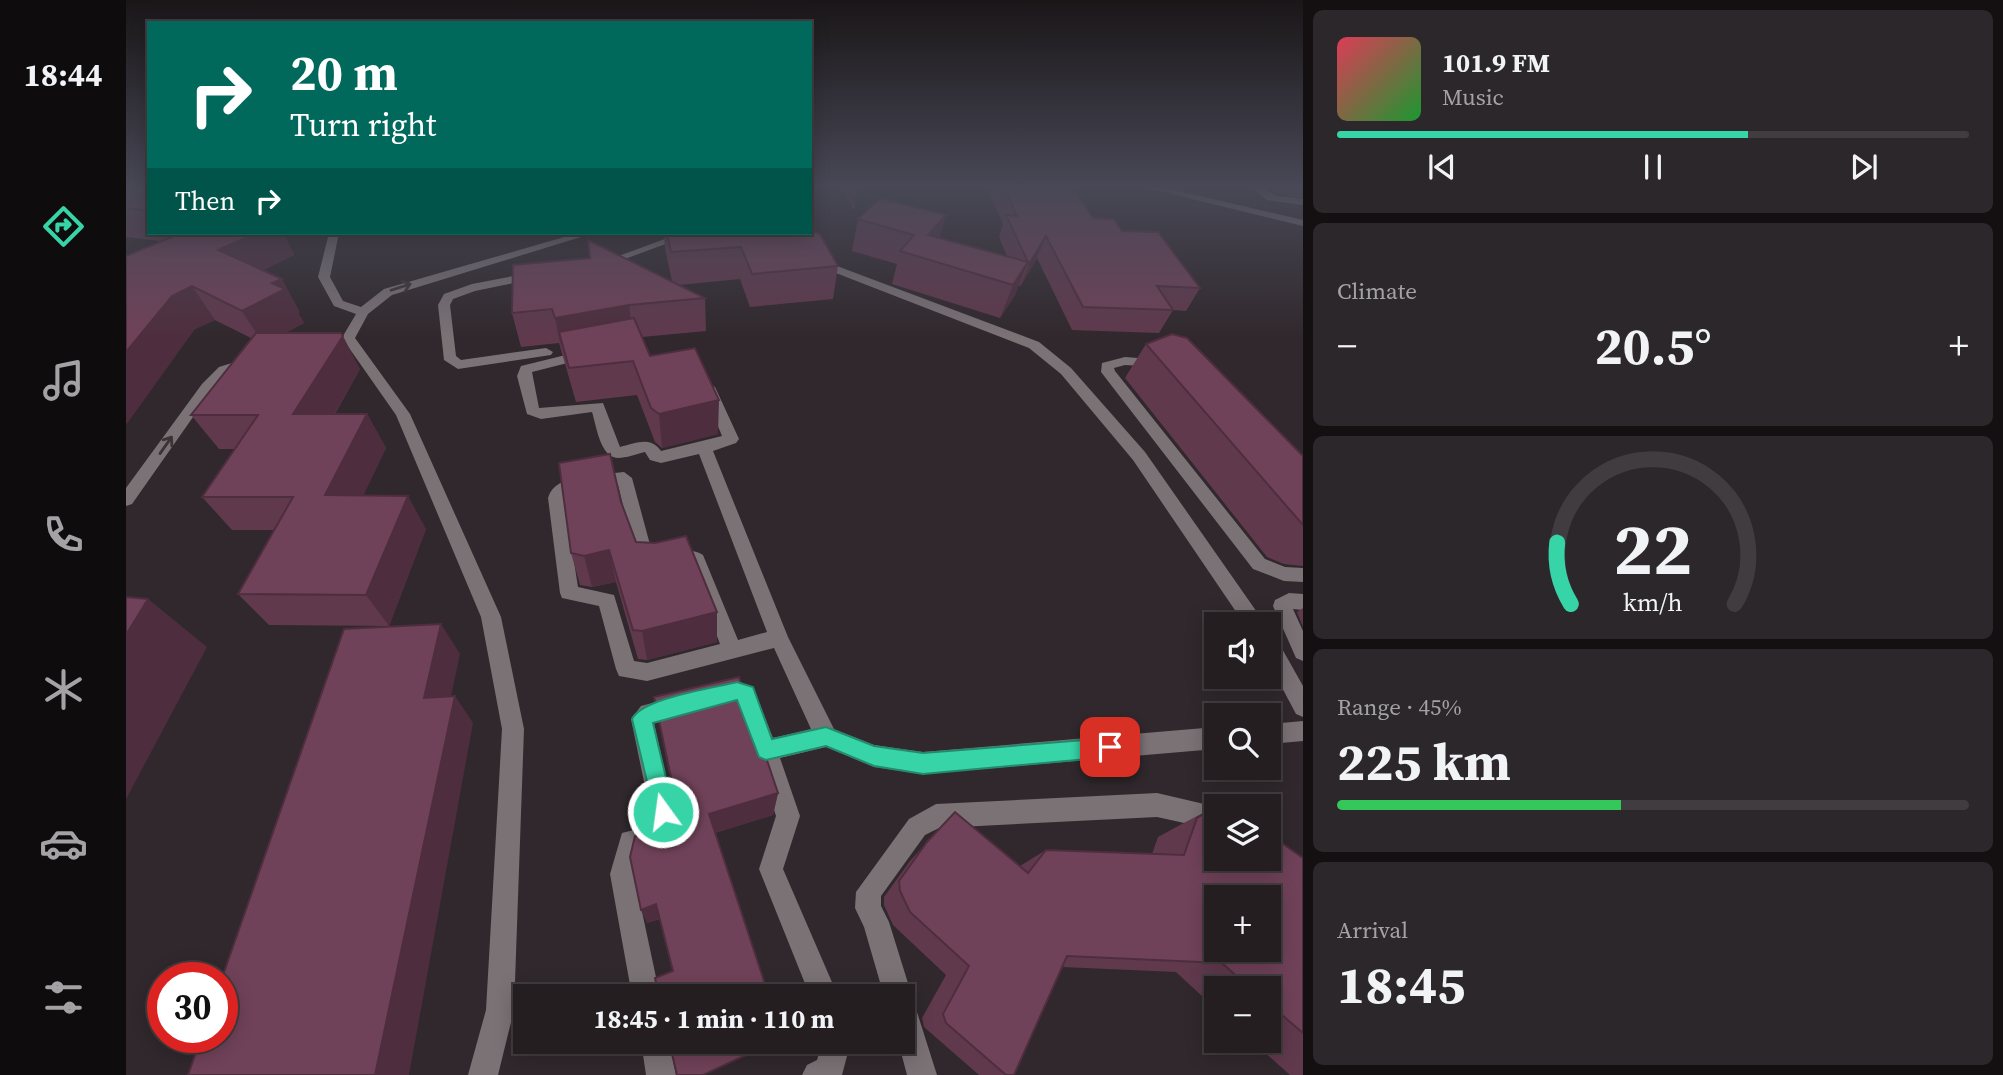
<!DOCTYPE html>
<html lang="en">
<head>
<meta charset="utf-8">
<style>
	:root { --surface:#241e21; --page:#2c272a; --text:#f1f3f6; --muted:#a3a2a5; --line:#413c3f; --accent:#36d4a7 }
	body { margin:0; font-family:"Source Serif 4",serif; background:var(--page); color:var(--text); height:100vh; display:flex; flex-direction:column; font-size:26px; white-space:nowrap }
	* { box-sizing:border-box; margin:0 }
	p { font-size:23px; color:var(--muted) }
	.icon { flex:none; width:38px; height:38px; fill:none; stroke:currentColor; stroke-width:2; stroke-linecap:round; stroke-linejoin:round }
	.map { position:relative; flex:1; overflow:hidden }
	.panel { display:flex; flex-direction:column; gap:10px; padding:10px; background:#141012; width:700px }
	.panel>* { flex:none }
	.hud { position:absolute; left:21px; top:21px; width:665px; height:214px; border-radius:0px; box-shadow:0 4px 18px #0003,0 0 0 2px var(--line); background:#00695c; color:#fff; overflow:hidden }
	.fabs { position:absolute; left:1078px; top:612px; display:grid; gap:14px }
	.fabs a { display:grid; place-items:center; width:77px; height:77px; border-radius:0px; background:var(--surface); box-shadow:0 4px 18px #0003,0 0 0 2px var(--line); font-size:35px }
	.speed { position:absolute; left:21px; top:962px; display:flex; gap:14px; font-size:35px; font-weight:700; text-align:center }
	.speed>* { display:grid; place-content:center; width:91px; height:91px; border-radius:50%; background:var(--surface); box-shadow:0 4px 18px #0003,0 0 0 2px var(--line); line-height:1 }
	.speed .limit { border:10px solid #d22; background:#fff; color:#111 }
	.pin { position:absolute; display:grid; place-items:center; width:60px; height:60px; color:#fff; margin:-30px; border-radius:14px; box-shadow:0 4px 10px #0006 }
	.me { position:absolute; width:77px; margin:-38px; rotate:346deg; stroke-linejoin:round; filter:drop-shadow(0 0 5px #0008) }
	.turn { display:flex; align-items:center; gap:24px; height:147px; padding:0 28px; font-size:32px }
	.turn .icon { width:91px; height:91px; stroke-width:2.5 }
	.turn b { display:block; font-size:49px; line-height:60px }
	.then { display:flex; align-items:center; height:66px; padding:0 28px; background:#0003; gap:14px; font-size:26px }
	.big { font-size:52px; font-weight:700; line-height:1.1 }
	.panel .tile { flex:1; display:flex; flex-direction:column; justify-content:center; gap:10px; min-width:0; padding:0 24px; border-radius:10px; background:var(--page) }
	.panel .dial { align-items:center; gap:0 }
	.dial svg { height:182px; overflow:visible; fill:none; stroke:var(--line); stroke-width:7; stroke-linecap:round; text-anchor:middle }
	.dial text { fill:var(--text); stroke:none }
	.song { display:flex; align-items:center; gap:21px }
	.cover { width:84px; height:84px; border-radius:10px; background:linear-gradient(135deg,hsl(350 70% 55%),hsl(130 70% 35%)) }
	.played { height:7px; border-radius:4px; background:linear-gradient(90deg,var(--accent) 65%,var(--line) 65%) }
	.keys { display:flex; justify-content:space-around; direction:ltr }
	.heat { display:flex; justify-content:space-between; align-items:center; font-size:38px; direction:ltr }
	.charge { height:10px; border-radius:5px; background:linear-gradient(90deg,#34c759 45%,var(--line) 0) }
	.trip { position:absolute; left:387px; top:984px; width:402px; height:70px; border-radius:0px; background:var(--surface); box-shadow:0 4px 18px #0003,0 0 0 2px var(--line); font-weight:700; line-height:70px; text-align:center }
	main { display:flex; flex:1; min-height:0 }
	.dock { display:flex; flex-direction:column; width:126px; justify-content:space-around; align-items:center; background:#0e0c0d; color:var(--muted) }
	.dock .icon { width:49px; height:49px }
	.dock .current { color:var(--accent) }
	.dock b { font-size:32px; color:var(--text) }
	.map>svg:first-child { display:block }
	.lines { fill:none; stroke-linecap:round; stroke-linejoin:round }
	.minor { fill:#7b7276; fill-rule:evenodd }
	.wall { fill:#60394d }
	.shaded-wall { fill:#4e2e3e }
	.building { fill:#704259; stroke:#4e2e3e; stroke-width:2; fill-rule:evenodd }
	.oneway { stroke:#3b3437 }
	.route { fill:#36d4a7; stroke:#238a6d; stroke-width:2 }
</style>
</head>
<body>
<main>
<nav class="dock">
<b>18:44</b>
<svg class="icon current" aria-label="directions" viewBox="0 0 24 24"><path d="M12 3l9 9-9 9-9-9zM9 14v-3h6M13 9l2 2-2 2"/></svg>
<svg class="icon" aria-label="music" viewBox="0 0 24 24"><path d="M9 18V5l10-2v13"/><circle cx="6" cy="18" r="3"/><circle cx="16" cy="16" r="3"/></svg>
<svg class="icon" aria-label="phone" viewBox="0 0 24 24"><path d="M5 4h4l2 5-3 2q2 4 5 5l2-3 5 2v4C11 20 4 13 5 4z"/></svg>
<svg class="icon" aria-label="climate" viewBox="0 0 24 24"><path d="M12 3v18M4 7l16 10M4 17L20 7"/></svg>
<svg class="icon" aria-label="car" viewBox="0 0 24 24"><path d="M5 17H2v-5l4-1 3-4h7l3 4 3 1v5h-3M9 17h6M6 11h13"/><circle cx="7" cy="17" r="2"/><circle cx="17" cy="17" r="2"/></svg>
<svg class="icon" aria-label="filters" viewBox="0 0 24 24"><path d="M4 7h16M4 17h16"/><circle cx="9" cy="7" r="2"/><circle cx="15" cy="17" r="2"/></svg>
</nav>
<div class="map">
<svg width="1177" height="1075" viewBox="0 0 1177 1075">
	<rect width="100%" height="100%" fill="#30282c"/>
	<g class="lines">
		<g class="minor">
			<path d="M 1017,187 L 1035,187 L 1177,220 L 1177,226 Z"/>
			<path d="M 1125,187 L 1135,187 L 1151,196 L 1177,199 L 1177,205 L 1141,200 Z"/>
			<path d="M 203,233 L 213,233 L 204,277 L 217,301 L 235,307 L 258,289 L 452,233 L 468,233 L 266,295 L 242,314 L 229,338 L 284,414 L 375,617 L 398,729 L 388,1010 L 372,1075 L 342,1075 L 360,1010 L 376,729 L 355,617 L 270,415 L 221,345 L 214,348 L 207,344 L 217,336 L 230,314 L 208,306 L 192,277 Z"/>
			<path d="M 555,233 L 564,235 L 477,267 L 471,264 Z"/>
			<path d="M 644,233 L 656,233 L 687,257 L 913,342 L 945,368 L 1019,452 L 1140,625 L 1119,625 L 1007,460 L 935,374 L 903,348 L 679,261 Z"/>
			<path d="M 408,272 L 412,274 L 412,278 L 349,291 L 327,299 L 324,305 L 330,356 L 335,360 L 420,348 L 427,352 L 425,355 L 332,369 L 318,360 L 312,305 L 318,294 L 346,284 Z"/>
			<path d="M 460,350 L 465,351 L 465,357 L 406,372 L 413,408 L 477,403 L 494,447 C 511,443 524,436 535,451 L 596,436 L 577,390 L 584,385 L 589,387 L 613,439 L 610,443 L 587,451 L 662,637 L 708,729 L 748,745 L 797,752 L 1090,727 L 1090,749 L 797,774 L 748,767 L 700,747 L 654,758 L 674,816 L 657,869 L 712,996 L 684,996 L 633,869 L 650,816 L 615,706 L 611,701 L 597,705 L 590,702 L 587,695 L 590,688 C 605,682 612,681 627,687 L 647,738 L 685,729 L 648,648 L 521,681 L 493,676 L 490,669 L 473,606 L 436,598 L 434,593 L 422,498 C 429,472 475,475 498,472 L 506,478 L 526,552 L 532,562 L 529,567 L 517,567 L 509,554 L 492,485 L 444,491 L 438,498 L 452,587 L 488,595 L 508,661 L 521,663 L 594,644 L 564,565 L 549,567 L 543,565 L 540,560 L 543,555 C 555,551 566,548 577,555 L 612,640 L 641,632 L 573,454 L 535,463 L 524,460 L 519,452 C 511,454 500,458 492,458 C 474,458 470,424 466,412 L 415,419 L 401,414 L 391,376 L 395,366 Z"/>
			<path d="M 999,357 L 1039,360 L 1039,366 L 1034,367 L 999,365 L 988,368 L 989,371 L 1139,559 L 1159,567 L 1177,568 L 1177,582 L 1158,581 L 1127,569 L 975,372 L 976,363 Z"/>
			<path d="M 122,358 L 129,362 L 127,365 L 103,373 L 86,390 L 6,504 L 0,506 L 0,488 L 76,384 L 93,367 Z"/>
			<path d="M 1163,593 L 1177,594 L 1177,610 L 1167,609 L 1177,631 L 1177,661 L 1170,658 L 1147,606 L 1149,600 Z"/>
			<path d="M 1143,635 L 1150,638 L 1177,686 L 1177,717 L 1170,714 L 1143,663 Z"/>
			<path d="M 553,696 L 560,699 L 564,706 L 560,713 L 528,723 L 551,827 L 542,843 L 514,852 L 508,874 L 534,996 L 506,996 L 484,874 L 496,833 L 527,825 L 505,719 L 515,706 Z"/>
			<path d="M 1177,721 L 1177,741 L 1143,744 L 1143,724 Z"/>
			<path d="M 1031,793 L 1091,807 L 1090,830 L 1031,817 L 813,828 L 799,835 L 755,896 L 755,906 L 763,922 L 786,996 L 784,1001 L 791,1012 L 811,1075 L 781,1075 L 772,1041 L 777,1041 L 777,996 L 758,996 L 738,927 L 729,908 L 730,892 L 783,819 L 810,804 Z"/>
			<path d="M 515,1041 L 543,1041 L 550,1075 L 520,1075 Z"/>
			<path d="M 697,1041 L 725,1041 L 716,1075 L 676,1075 L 681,1065 L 691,1060 Z"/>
		</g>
	</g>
	<g class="wall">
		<path d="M 0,187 L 23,187 L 23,233 L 157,233 L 168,255 L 137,270 L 174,312 L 172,313 L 178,323 L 159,333 L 234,369 L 209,414 L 241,414 L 260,448 L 237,495 L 300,529 L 263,626 L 143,625 L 112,594 L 148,530 L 106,530 L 76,497 L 109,449 L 93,449 L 65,415 L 125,338 L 89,320 L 69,329 L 34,241 L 0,237 Z"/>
		<path d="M 715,187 L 733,187 L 728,211 Z"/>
		<path d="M 861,187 L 947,187 L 967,218 L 996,231 L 1074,288 L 1060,311 L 1047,310 L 1033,333 L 946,330 L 911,258 L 894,287 L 893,284 L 889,295 L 874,318 L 766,284 L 771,264 L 726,251 L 732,219 L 813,238 L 881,256 L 873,237 L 877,224 Z"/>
		<path d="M 1140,187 L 1177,187 L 1177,199 L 1152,193 Z"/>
		<path d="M 538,233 L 684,233 L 712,266 L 707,299 L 624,307 L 614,279 L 553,285 L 579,298 L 580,331 L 516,337 L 524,356 L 592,434 L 536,448 L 529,442 L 511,395 L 450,402 L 433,343 L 395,347 L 386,313 L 546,281 L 539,249 Z"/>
		<path d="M 1020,344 L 1177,456 L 1177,566 L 1158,564 L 1141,557 L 999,378 Z"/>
		<path d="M 495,502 L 510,542 L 591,642 L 521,660 L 512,659 L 490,582 L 466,587 L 454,585 L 445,553 Z"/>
		<path d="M 1177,608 L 1177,627 L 1171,612 Z"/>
		<path d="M 528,697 L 652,793 L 647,815 L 589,833 L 547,971 L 534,919 L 521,923 L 550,808 Z"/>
		<path d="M 1094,804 L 1090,807 L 1177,858 L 1177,1075 L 1164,1075 L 1126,1041 L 1143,1041 L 1143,989 L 1090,989 L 1090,1009 L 1050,972 L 936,967 L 888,1075 L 853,1075 L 798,1027 L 796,1018 L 820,975 L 767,925 L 758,905 L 758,897 L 784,861 L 829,812 L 894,866 L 920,850 L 1026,854 L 1032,837 L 1054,825 Z"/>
	</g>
	<g class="shaded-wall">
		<path d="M 820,215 L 811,247 L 802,235 Z"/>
		<path d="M 131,233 L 157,233 L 168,255 L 112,283 L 92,250 Z"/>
		<path d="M 920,236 L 911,258 L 894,287 L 903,264 Z"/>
		<path d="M 902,262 L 889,295 L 874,318 L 887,285 Z"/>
		<path d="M 156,279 L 174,312 L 172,313 L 178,323 L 138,345 L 116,311 L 146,283 Z"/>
		<path d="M 66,286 L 89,320 L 69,329 L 0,425 L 0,352 L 46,296 Z"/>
		<path d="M 503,305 L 507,338 L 433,332 L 436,352 L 429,318 Z"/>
		<path d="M 217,336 L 234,369 L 189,448 L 167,414 Z"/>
		<path d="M 593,400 L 592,434 L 536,448 L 533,414 Z"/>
		<path d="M 241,414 L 260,448 L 222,528 L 199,495 Z"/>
		<path d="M 282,496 L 300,529 L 263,626 L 240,595 Z"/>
		<path d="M 483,550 L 490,582 L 466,587 L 458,556 Z"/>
		<path d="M 22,599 L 81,647 L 0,799 L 0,635 Z"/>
		<path d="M 591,612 L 591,642 L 521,660 L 516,631 Z"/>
		<path d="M 315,624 L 334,654 L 319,724 L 298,698 Z"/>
		<path d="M 329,696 L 347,723 L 283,1075 L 249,1075 Z"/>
		<path d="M 652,793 L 647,815 L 583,835 L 583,814 Z"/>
		<path d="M 530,904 L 535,918 L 521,923 L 515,910 Z"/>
	</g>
	<g class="building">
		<path d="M 0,187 L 23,187 L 23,211 L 0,208 Z"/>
		<path d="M 721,187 L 733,187 L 729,202 Z"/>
		<path d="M 878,187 L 947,187 L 967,218 L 988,219 L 996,231 L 1032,232 L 1074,288 L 1031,286 L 1047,310 L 957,307 L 920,236 L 903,264 L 880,215 L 891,216 Z"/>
		<path d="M 754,198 L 820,215 L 802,235 L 902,262 L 887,285 L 774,251 L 788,235 L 732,219 Z"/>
		<path d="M 684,231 L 694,234 L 712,266 L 626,274 L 615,247 L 545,252 L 541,233 L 684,233 Z"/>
		<path d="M 55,233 L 131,233 L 92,250 L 156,279 L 146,283 L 159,289 L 116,311 L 66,286 L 46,296 L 0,352 L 0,256 Z"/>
		<path d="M 462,240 L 579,298 L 503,305 L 429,318 L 426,309 L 386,313 L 387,265 L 464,258 Z"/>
		<path d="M 508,318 L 524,356 L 569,348 L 593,400 L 533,414 L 525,408 L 507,361 L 443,368 L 433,332 Z"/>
		<path d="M 130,333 L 215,333 L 217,336 L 167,414 L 241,414 L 199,495 L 282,496 L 240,595 L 112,594 L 167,497 L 76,497 L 132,415 L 65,415 Z"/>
		<path d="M 1046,334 L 1061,338 L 1177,456 L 1177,525 L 1020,344 Z"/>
		<path d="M 484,454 L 495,502 L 510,542 L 529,543 L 560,536 L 591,612 L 516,631 L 507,630 L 483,550 L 458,556 L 445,553 L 433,463 Z"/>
		<path d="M 0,597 L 22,599 L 0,635 Z"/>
		<path d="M 315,624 L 298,698 L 329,696 L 249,1075 L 62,1075 L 75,1038 L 96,1038 L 96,978 L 218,629 Z"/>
		<path d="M 613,677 L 652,793 L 583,814 L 643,996 L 533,996 L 529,978 L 547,971 L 530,904 L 515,910 L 504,857 L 509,836 L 545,823 L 551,806 L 528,697 Z"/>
		<path d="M 1094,804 L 1107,807 L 1090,807 L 1090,859 L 1143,859 L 1143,834 L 1177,858 L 1177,1033 L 1143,1004 L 1143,989 L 1125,989 L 1096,963 L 941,956 L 888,1075 L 880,1075 L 820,1023 L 817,1014 L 843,966 L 784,912 L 774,891 L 773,881 L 801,842 L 829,812 L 902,873 L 920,850 L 1058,855 L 1071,818 ZM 1090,898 L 1143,898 L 1143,950 L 1090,950 Z"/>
		<path d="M 543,1041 L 651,1041 L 577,1075 L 551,1075 Z"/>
	</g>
	<defs><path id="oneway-shaft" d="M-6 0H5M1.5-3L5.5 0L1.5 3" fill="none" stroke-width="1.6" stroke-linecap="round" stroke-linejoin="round" transform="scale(1.75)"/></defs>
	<g class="oneway">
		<use href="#oneway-shaft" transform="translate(275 287) rotate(-18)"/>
		<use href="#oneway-shaft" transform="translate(40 445) rotate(-55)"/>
	</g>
	<linearGradient id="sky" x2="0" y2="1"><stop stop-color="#1a1618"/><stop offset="0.55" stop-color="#484856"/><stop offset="1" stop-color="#484856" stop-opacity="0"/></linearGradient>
	<rect width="1177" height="338" fill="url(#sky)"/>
	<path class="route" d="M 611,682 L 627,687 L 646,739 L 700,727 L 748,746 L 797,753 L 984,738 L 991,740 L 994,747 L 991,754 L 984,757 L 797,774 L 748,766 L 700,746 L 640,760 L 633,757 L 611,700 L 527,723 L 548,812 L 545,819 L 537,822 L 530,819 L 506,719 C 516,698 587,688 611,682 Z"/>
</svg>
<div class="fabs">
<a><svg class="icon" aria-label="sound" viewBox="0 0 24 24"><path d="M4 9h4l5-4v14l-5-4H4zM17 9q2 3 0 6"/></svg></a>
<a><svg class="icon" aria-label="search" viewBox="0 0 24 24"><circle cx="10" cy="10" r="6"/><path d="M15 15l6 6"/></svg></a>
<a><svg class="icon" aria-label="layers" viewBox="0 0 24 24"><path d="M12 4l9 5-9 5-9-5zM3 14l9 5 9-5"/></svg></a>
<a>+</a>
<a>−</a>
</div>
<div class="speed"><div class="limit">30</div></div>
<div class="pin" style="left:984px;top:747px;background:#d93025"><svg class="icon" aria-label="arrive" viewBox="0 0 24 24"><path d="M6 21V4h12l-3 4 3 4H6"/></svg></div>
<svg class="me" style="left:537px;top:812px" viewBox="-20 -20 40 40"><circle r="17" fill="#36d4a7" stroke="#fff" stroke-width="3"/><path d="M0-11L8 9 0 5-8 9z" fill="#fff"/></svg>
<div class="trip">18:45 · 1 min · 110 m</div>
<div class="hud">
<div class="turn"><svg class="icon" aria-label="right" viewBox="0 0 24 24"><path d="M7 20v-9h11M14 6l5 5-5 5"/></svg><div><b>20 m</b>Turn right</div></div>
<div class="then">Then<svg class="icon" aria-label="right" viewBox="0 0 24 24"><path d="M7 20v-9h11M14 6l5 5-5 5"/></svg></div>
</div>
</div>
<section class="panel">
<div class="tile">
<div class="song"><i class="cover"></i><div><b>101.9 FM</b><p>Music</p></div></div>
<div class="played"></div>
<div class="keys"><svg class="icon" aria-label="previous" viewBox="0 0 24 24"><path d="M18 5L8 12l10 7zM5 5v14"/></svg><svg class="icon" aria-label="pause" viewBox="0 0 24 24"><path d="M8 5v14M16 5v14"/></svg><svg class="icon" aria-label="next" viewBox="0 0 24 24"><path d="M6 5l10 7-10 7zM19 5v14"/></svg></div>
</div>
<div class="tile"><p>Climate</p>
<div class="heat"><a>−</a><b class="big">20.5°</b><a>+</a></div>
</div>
<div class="tile dial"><svg viewBox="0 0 100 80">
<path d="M14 69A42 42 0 1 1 86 69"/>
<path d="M14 69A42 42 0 0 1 8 42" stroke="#36d4a7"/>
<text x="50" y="56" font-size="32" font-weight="700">22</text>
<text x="50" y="72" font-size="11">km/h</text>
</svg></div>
<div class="tile"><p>Range · 45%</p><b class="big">225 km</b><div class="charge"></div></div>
<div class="tile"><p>Arrival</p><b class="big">18:45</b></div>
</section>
</main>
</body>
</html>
